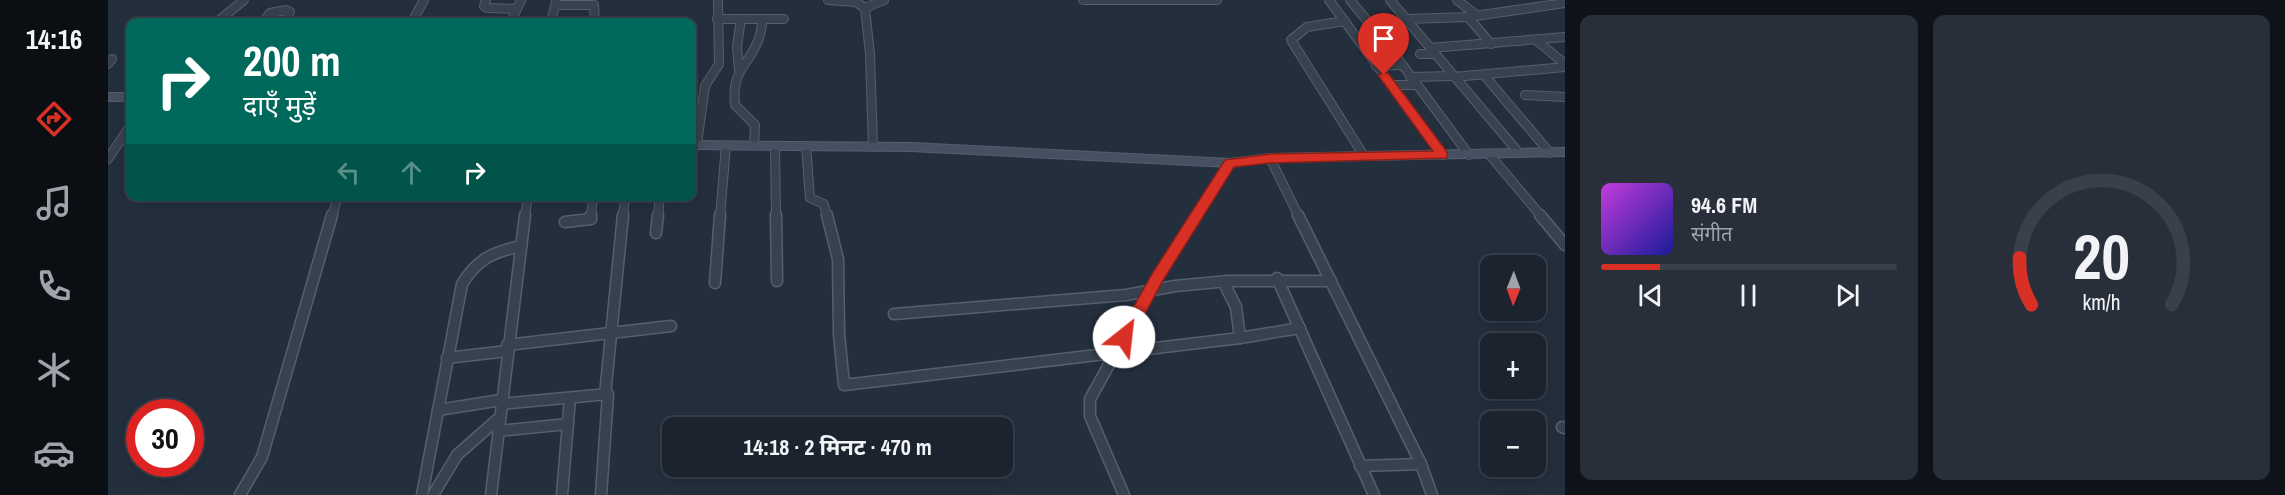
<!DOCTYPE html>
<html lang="hi">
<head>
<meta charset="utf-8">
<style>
	:root { --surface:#1b232e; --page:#282f3a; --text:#f1f3f6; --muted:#a0a4aa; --line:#39404a; --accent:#d93025 }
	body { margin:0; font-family:"Archivo Narrow","Noto Sans Devanagari",sans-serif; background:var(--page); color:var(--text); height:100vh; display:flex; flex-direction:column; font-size:22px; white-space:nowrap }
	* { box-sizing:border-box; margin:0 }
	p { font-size:20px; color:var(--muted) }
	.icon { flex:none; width:33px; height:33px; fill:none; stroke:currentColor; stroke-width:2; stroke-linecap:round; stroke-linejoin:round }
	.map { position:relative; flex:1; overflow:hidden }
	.panel { display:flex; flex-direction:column; gap:15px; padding:15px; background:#0f1319; width:720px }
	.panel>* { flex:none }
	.guide { position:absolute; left:18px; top:18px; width:570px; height:183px; border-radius:12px; box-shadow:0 3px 15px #0003,0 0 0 2px var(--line); background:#00695c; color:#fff; overflow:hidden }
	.needle { width:39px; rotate:181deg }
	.controls { position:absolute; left:1372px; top:255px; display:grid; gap:12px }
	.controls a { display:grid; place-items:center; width:66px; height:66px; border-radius:12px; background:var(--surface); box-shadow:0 3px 15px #0003,0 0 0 2px var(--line); font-size:30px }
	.speed { position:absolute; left:18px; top:399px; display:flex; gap:12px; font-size:30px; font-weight:700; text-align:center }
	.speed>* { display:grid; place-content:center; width:78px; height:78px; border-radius:50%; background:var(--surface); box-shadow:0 3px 15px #0003,0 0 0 2px var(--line); line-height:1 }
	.speed .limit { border:9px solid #d22; background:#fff; color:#111 }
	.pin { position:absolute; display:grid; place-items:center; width:51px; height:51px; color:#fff; margin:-62px -26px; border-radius:50% 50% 50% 0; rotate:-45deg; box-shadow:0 0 6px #0007 }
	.pin .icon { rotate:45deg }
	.me { position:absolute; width:66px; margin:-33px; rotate:29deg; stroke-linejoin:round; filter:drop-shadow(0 0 4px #0008) }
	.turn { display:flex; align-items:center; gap:21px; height:126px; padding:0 18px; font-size:27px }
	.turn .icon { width:78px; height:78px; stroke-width:2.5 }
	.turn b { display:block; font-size:42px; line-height:51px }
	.lanes { display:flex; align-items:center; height:57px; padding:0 18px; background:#0003; justify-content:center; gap:30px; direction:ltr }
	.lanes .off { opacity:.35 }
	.panel .tile { flex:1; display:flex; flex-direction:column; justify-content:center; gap:9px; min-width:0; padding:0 21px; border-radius:12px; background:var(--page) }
	.panel .dial { align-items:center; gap:0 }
	.dial svg { height:156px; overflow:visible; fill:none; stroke:var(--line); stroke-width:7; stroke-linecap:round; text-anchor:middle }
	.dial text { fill:var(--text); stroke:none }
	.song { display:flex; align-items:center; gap:18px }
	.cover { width:72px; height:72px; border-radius:9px; background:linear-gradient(135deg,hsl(290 70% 55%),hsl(240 70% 35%)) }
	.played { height:6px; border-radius:3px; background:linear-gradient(90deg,var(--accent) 20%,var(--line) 20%) }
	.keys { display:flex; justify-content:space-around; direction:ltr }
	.panel .tiles { flex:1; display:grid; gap:15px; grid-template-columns:repeat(2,1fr) }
	.trip { position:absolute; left:554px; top:417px; width:351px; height:60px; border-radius:12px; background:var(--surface); box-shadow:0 3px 15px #0003,0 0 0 2px var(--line); font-weight:700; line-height:60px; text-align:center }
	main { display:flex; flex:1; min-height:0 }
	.dock { display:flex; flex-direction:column; width:108px; justify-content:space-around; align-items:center; background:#0b0e12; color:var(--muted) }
	.dock .icon { width:42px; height:42px }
	.dock .current { color:var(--accent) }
	.dock b { font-size:27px; color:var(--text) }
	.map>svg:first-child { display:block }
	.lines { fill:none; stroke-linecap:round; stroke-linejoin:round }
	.street-far1-casing { stroke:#565f6c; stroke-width:10 }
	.street-casing { stroke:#565f6c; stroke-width:13 }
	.secondary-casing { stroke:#565f6c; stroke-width:2 }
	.street-far1 { stroke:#38414e; stroke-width:8 }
	.street { stroke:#38414e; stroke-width:10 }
	.secondary { fill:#465061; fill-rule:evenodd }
	.route { fill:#d93025; stroke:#8d1f18; stroke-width:1.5 }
</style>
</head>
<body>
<main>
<nav class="dock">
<b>14:16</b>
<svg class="icon current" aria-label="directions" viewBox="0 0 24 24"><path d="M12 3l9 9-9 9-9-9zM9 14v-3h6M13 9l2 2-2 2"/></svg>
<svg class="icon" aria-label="music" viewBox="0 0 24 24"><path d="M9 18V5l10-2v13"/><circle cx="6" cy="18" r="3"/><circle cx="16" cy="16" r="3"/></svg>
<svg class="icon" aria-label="phone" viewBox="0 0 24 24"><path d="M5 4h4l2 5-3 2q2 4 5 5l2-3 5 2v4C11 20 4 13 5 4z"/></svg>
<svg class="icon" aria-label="climate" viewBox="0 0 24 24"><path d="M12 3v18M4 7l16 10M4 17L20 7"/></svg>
<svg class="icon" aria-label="car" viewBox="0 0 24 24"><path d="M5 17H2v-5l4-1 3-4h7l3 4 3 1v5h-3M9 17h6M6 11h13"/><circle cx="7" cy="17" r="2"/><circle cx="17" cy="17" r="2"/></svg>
</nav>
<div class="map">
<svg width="1457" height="495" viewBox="0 0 1457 495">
	<rect width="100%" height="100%" fill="#242f3e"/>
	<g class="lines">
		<defs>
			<g id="street-far1">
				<path d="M 378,0 L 376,6 L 379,8 L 408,9"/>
				<path d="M 720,0 L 748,2 L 757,8 L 762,54 L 765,147"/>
				<path d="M 975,0 L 1109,0"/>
				<path d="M 1221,0 L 1335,155"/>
				<path d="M 1242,0 L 1285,52 L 1361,155"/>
				<path d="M 1282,0 L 1411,153"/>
				<path d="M 1349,0 L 1367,14"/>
				<path d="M 447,5 L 486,5 L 487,22"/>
				<path d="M 757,8 L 776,0"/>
				<path d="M 1360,17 L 1383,44"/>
				<path d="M 609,19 L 676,19"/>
				<path d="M 1298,19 L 1360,17 L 1457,3"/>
				<path d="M 1237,21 L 1199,27 L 1183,40 L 1256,156"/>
				<path d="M 109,22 L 136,0"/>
				<path d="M 155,22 L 162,13 L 178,10 L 182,12 L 178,22"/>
				<path d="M 304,22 L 316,0"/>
				<path d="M 403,22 L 413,0"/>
				<path d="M 443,22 L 448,2"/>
				<path d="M 1428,40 L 1457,64"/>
				<path d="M 1322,48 L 1457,37"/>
				<path d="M 1312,54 L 1327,54"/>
				<path d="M 0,64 L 4,59"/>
				<path d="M 1268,66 L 1294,65"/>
				<path d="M 631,70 L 629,46 L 633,19"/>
				<path d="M 1376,75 L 1442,153"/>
				<path d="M 1302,77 L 1345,76"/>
				<path d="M 1346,77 L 1457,67"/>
				<path d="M 1283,85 L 1309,85"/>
				<path d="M 1417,95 L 1457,97"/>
				<path d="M 589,144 L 597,86 L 611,64 L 610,0"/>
				<path d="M 646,145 L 647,125 L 627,105 C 624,70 637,70 649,43 C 653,36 653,27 655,19"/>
				<path d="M 667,146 L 668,217"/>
				<path d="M 698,146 L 702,198 L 716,204 L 719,217"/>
				<path d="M 1381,154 L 1434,217"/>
				<path d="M 1162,158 L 1191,217"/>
				<path d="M 0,159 L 22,126"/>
				<path d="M 224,217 L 230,196"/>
				<path d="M 417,217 L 420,196"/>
				<path d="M 483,217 L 485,196"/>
				<path d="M 515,217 L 517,196"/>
				<path d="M 550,217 L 552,196"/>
				<path d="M 612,217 L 618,145"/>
				<path d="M 1088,217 L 1122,163"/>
			</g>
			<g id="street">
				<path d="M 668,215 L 669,281"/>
				<path d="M 719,215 L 730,259 L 731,334 L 736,385 L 1132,338 L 1192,328"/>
				<path d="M 1190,215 L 1313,464 L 1324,495"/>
				<path d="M 1432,215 L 1457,245"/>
				<path d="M 457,222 L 483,219 L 483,215"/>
				<path d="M 548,233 L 550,215"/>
				<path d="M 1169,278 L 1266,495"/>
				<path d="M 607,283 L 612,215"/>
				<path d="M 1116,283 L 1128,307 L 1132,338"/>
				<path d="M 786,314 L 1018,295 L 1067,286 L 1120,281 L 1223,281"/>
				<path d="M 399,345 L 563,326"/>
				<path d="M 339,358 L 399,351"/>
				<path d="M 497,395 L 515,215"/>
				<path d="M 393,404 L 500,394 L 493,495"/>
				<path d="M 330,410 L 393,400"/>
				<path d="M 1454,427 L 1457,428"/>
				<path d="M 390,431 L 460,424"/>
				<path d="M 1252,466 L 1313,464"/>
				<path d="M 132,495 L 154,457 L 224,215"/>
				<path d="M 314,495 L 354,284 C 369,259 385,252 413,246"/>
				<path d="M 325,495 L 349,455 L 391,418"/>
				<path d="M 383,495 L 417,215"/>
				<path d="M 454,495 L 462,398"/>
				<path d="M 1016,495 L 982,416 L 982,399 L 1049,278 L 1089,215"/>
			</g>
			<g id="secondary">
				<rect x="0" y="93" width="22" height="8"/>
				<path d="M 584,141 L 803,143 L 1122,159 L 1162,154 L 1457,148 L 1457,156 L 1162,162 L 1122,167 L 803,151 L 584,149 Z"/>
			</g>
		</defs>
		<use href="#street-far1" class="street-far1-casing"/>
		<use href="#street" class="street-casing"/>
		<use href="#secondary" class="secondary-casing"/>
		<use href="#street-far1" class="street-far1"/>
		<use href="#street" class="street"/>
		<use href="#secondary" class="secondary"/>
	</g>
	<path class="route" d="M 1276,72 L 1280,73 L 1339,152 L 1339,158 L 1162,163 L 1126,167 L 1054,282 L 1022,342 L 1011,342 L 1009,337 L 1044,274 L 1117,160 L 1162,154 L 1325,151 L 1270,75 Z"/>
</svg>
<div class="controls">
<a><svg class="needle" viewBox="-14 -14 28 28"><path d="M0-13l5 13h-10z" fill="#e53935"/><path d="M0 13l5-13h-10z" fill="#a0a4aa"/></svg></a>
<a>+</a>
<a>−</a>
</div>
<div class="speed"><div class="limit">30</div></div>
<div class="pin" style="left:1276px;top:75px;background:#d93025"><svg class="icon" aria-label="arrive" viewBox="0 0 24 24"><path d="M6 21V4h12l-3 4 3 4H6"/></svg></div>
<svg class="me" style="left:1016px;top:337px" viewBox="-20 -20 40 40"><circle r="19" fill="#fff"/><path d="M0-13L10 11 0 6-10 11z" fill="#d93025"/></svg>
<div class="trip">14:18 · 2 मिनट · 470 m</div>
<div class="guide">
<div class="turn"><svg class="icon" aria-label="right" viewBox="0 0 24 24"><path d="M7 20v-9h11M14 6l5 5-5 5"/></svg><div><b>200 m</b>दाएँ मुड़ें</div></div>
<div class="lanes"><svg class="icon off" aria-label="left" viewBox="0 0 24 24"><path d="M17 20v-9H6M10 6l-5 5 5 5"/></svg><svg class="icon off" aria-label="ahead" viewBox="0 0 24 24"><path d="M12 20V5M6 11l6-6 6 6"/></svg><svg class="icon" aria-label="right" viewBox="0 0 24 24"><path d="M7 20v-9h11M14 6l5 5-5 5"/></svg></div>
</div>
</div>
<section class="panel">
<div class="tiles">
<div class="tile">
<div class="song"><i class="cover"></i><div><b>94.6 FM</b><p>संगीत</p></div></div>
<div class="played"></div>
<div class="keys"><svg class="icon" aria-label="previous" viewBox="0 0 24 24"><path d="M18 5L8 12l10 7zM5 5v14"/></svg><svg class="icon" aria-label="pause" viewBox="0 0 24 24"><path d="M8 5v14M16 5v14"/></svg><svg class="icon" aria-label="next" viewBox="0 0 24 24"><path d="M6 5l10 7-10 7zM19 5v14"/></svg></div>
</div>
<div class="tile dial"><svg viewBox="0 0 100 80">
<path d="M14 69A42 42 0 1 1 86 69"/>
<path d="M14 69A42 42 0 0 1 8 45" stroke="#d93025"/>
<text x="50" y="56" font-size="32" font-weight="700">20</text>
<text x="50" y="72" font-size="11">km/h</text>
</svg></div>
</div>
</section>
</main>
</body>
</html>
